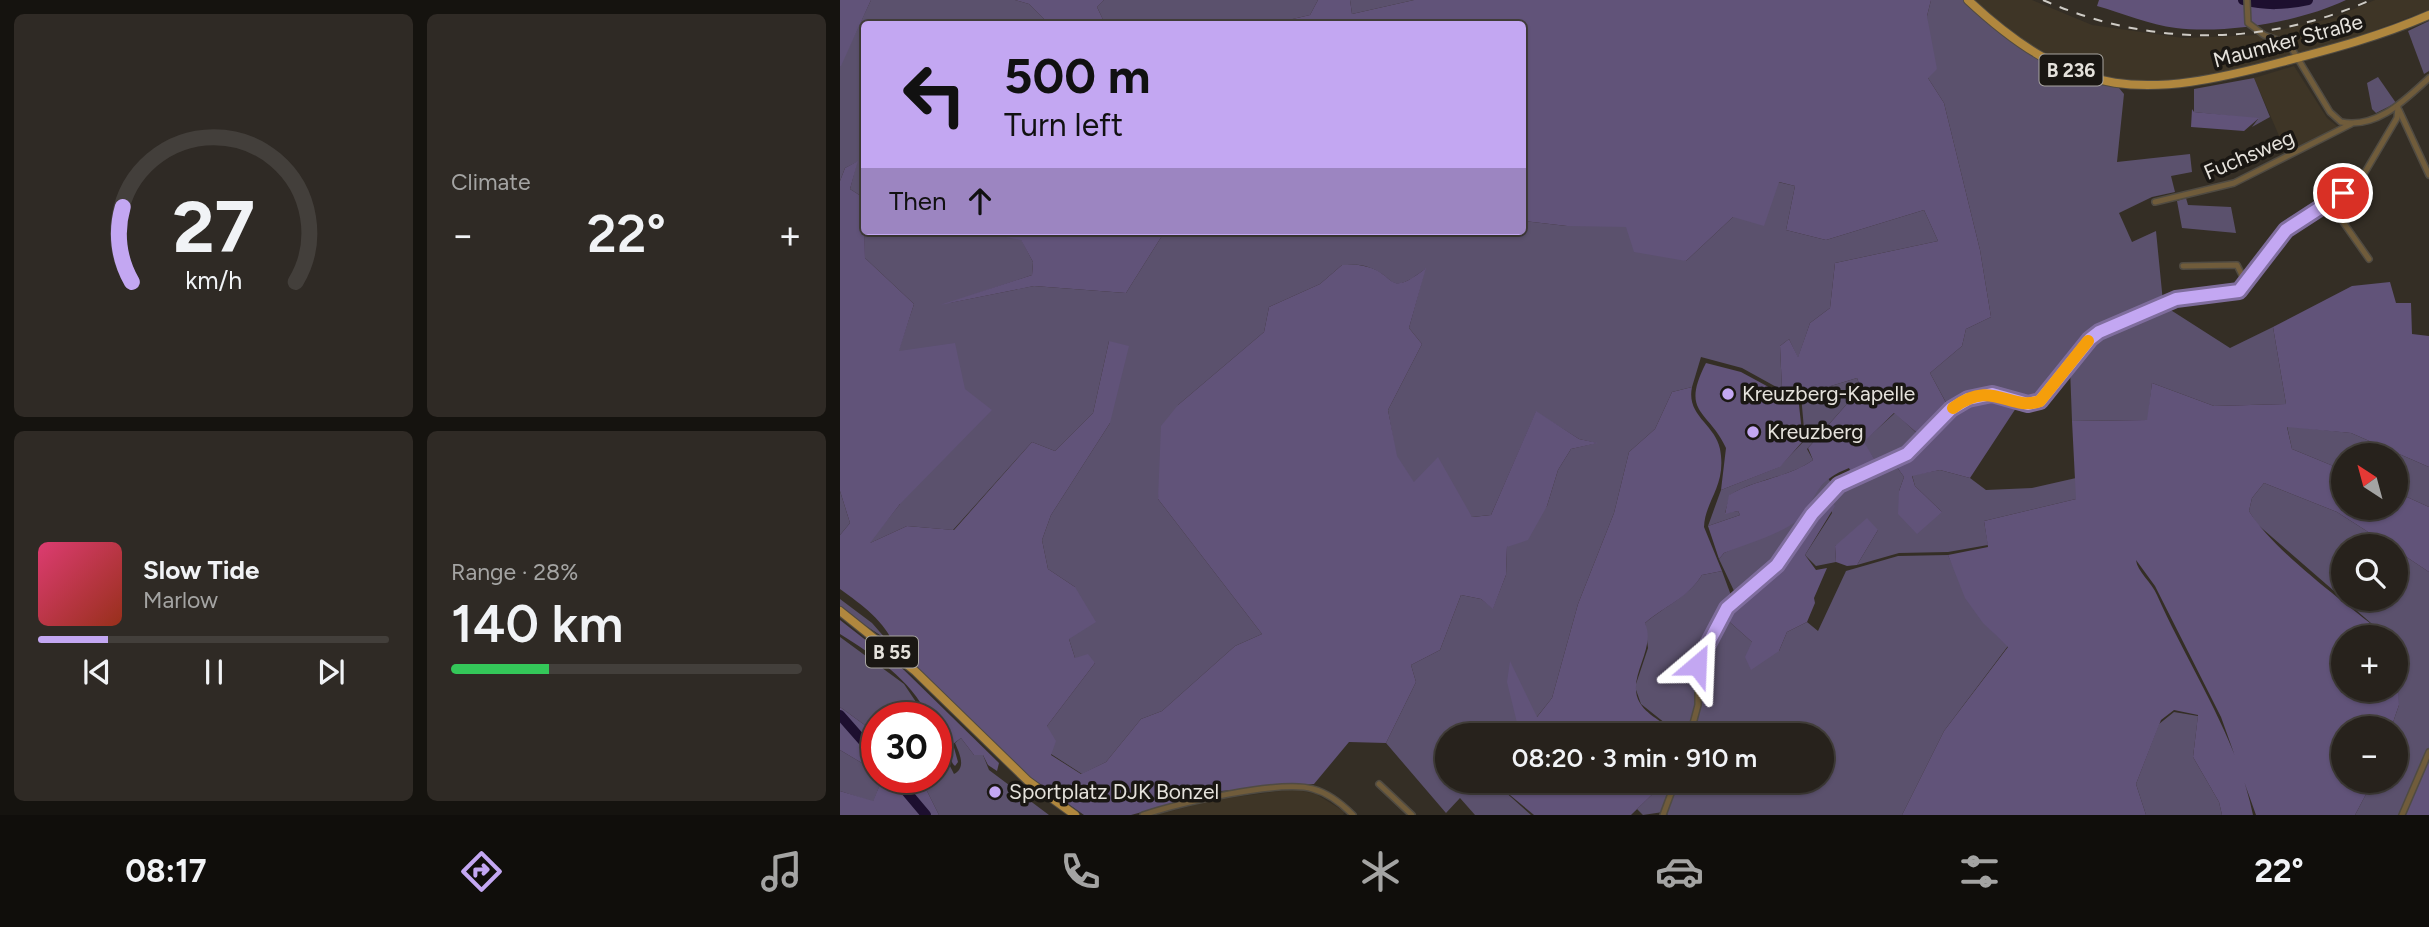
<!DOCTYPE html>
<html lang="en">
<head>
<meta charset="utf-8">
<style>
	:root { --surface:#27221c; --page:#2f2a25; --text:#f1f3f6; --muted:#a4a4a3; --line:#433f3b; --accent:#c3a7f2 }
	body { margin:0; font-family:Figtree,sans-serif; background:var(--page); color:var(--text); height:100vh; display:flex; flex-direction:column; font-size:26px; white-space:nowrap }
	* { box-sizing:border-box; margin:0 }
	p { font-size:23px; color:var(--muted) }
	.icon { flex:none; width:38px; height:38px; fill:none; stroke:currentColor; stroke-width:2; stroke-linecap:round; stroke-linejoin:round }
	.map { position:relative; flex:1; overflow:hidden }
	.sheet { display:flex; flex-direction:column; gap:14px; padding:14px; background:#15130f; width:840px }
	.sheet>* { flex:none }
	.guide { position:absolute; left:21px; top:21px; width:665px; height:214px; border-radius:7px; box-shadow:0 2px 5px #0004,0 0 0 2px var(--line); background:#c3a7f2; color:#111; overflow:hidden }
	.needle { width:46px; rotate:324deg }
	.tools { position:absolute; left:1491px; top:443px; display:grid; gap:14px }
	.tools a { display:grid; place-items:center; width:77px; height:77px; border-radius:50%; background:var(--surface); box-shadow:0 2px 5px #0004,0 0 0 2px var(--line); font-size:35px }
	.speed { position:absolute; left:21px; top:702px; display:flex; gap:14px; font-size:35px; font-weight:700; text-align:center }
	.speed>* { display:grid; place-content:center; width:91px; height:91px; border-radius:50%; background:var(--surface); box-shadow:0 2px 5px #0004,0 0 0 2px var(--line); line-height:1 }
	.speed .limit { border:10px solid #d22; background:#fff; color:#111 }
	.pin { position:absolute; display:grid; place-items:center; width:60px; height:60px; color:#fff; margin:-30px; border:4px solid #fff; border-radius:50%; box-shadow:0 2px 7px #0007 }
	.me { position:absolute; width:77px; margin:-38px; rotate:26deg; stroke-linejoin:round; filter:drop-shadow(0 0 5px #0008) }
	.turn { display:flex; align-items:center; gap:24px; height:147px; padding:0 28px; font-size:32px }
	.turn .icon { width:91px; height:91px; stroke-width:2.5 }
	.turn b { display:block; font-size:49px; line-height:60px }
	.then { display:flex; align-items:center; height:66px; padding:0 28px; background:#0003; gap:14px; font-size:26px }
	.big { font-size:52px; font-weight:600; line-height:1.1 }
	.sheet .widget { flex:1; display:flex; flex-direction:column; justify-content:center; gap:10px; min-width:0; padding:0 24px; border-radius:10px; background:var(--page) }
	.sheet .dial { align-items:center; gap:0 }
	.dial svg { height:182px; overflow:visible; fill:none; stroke:var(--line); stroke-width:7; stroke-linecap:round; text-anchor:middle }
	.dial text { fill:var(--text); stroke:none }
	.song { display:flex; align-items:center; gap:21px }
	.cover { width:84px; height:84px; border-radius:10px; background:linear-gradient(135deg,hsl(340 70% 55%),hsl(10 70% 35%)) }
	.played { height:7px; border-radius:4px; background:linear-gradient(90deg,var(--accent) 20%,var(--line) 20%) }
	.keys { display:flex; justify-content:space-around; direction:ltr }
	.heat { display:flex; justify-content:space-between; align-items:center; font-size:38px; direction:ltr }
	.charge { height:10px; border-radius:5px; background:linear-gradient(90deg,#34c759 28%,var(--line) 0) }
	.sheet .tiles { flex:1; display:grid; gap:14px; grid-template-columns:repeat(2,1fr) }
	.trip { position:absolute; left:595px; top:723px; width:399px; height:70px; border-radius:35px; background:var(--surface); box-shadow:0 2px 5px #0004,0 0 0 2px var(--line); font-weight:600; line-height:70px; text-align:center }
	.dock { display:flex; height:112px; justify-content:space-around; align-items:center; background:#100e0b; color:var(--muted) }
	.dock .icon { width:49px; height:49px }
	.dock .active { color:var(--accent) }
	.dock b { font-size:32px; color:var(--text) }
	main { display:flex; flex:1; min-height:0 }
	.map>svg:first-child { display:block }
	.built { fill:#3e3526 }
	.green { fill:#5b516d }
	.forest { fill:#615379 }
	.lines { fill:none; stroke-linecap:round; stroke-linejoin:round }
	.river { stroke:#1d0f2f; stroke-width:10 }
	.street-casing { stroke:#504b42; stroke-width:8 }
	.primary-casing { stroke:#504b42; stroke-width:10 }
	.street { stroke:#705c3b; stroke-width:5 }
	.primary { stroke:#b0873e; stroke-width:8 }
	.rail { stroke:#cecbc5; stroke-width:2; stroke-dasharray:9 9; stroke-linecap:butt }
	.route-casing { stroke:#7f6d9d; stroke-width:18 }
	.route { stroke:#c3a7f2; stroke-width:12 }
	.slow { stroke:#f59e0b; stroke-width:12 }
	.poi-dot { fill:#c3a7f2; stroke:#1a1713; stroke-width:2.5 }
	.labels { text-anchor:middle; stroke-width:7; stroke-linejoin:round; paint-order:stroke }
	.shield { fill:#1a1713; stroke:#a8a5a0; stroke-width:2 }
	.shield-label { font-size:19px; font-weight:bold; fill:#e5e2dc }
	.street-label { font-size:21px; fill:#e5e2dc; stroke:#1a1713 }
	.poi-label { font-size:21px; fill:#e5e2dc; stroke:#1a1713; text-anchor:start }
</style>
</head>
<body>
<main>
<section class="sheet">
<div class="tiles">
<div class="widget dial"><svg viewBox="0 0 100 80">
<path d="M14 69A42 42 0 1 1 86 69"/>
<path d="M14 69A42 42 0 0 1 10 36" stroke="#c3a7f2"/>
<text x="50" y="56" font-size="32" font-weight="700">27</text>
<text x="50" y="72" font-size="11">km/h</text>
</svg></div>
<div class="widget"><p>Climate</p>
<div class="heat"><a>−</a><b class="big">22°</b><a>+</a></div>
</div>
<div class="widget">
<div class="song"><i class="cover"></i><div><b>Slow Tide</b><p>Marlow</p></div></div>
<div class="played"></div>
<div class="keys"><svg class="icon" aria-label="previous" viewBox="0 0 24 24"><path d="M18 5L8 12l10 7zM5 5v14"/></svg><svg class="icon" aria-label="pause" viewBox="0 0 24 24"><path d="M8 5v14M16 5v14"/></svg><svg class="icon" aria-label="next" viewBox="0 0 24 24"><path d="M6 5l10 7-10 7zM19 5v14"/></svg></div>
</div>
<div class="widget"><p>Range · 28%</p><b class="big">140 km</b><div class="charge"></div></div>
</div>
</section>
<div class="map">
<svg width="1589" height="815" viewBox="0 0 1589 815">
	<rect width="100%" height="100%" fill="#342e25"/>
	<g class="built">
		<path d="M 1132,0 L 1192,0 L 1252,25 L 1343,38 L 1419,35 L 1493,18 L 1535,0 L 1589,0 L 1589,10 L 1506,41 L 1371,77 L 1296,83 L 1264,78 L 1219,62 L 1187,45 Z"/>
		<path d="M 1454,66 L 1487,118 L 1498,127 L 1458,150 L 1450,133 L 1440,138 L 1414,78 Z"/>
		<path d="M 454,789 L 476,794 L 505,812 L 503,815 L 315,815 L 374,800 Z"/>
	</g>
	<g class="green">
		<path d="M 31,0 L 175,0 L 189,4 L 209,24 L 24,24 L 24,198 L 10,189 L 17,162 L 5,168 L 0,181 L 0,66 Z"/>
		<path d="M 264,0 L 478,0 L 470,15 L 431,24 L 265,24 L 257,7 Z"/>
		<path d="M 510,0 L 574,0 L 512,14 Z"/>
		<path d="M 1091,0 L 1123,0 C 1167,44 1217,76 1279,88 L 1284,94 L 1277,162 L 1350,154 L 1352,172 L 1331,176 L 1335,192 L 1312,197 L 1279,213 L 1292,242 L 1316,231 L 1323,302 L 1252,334 L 1203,398 L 1188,402 L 1151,392 L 1122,399 L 1109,408 L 1090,373 L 1122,346 L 1126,329 L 1151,317 L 1140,250 L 1104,103 L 1088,78 L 1087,16 Z"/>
		<path d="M 1589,21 L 1589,71 L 1584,74 L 1568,31 Z"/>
		<path d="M 1538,77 L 1556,103 L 1536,113 L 1532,109 L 1527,83 Z"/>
		<path d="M 1414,78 L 1430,117 L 1412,127 L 1418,119 L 1354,112 L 1354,89 Z"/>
		<path d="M 938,182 L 955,186 L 946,230 L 986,240 L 1084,210 L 1098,241 L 995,263 L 990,308 L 970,323 L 958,358 L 949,339 L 940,346 L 942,390 L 902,368 L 861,357 L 852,387 L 832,392 L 815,429 L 789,452 L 774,513 L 738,604 L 712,698 L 696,718 L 670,663 L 680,735 L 607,735 L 607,780 L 653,781 L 691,815 L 635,815 L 620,798 L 606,813 L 546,743 L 576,682 L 571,665 L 600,650 L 621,595 L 641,599 L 653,608 L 666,575 L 667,547 L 707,506 L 718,470 L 731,449 L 756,443 L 739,439 L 696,412 L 651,515 L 632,517 L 574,483 L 556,456 L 548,410 L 582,344 L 569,328 L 585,269 C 546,299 558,275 525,266 C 518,264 509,265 502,265 L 480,284 L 429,307 L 424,332 L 338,405 L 318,499 L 422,634 L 395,646 L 322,711 L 301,719 L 266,762 L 242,774 L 211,754 L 207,726 L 255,663 L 235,658 L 229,639 L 235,587 L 208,569 L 202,540 L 211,515 L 270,423 L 269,341 L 253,413 L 215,451 L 192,442 L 113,530 L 67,526 L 28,544 L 60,504 L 58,352 L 74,304 L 25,258 L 24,218 L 24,215 L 24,231 L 151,231 L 156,235 L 181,239 L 193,262 L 192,275 L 109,303 L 194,286 L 286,293 L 325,231 L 682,231 L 683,221 L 727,226 L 787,226 L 846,261 L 893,217 Z"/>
		<path d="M 1346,198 L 1348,205 L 1391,207 L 1396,233 L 1342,228 L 1337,201 Z"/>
		<path d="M 1326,307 L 1390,348 L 1433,327 L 1446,404 L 1374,406 L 1312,383 L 1308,420 L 1232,421 L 1230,368 L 1253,338 Z"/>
		<path d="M 1017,378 L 1021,388 L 967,449 L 973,460 C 948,478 915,479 890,495 L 885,513 L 898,511 L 900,515 L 868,526 L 881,490 L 939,467 L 965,440 L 961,395 Z"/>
		<path d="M 1055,413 L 1082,438 L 1066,453 L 1038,465 L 1023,442 Z"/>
		<path d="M 1447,426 L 1511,433 L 1589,467 L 1589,507 L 1556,492 L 1556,455 L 1503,455 L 1503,470 L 1452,449 Z"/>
		<path d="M 1054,463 L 1064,477 L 1059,491 L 1102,512 L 1075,486 L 1072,475 L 1100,470 L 1130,478 L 1146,490 L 1192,488 L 1236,478 L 1236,499 L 1144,521 L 1148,545 L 1108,552 L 1059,553 L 1017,565 L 1038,530 L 995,546 L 996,562 L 976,566 L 965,555 L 992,513 L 988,498 L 1017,477 Z"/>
		<path d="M 988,478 L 993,486 L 976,505 L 941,556 L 900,592 L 895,593 L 879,559 L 884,553 L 959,519 L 970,499 Z"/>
		<path d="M 1424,483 L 1497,512 L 1550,546 L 1503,546 L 1503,598 L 1556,598 L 1556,550 L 1589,572 L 1589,748 L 1561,815 L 1515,815 L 1533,781 L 1556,780 L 1556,728 L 1551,728 L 1559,705 L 1556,637 L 1547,637 L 1417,524 L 1409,511 L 1412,498 Z"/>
		<path d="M 0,491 L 10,523 L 0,535 Z"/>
		<path d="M 1108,555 C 1128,598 1131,613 1168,646 L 1104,731 L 1062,815 L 828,815 L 823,812 L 803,815 L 797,809 L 826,781 L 982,780 L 982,735 L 852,735 L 860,706 L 860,663 L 884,617 L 912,642 L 939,651 L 947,632 L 967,622 L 978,631 L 1006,571 L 1058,556 Z"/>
		<path d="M 882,571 L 892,598 L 855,663 L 856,704 L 847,735 L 840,735 L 801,704 L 795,687 L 808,648 L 805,623 C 825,606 848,597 862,575 Z"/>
		<path d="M 0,599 L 32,623 L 46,639 L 23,624 L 18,626 L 0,614 Z"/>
		<path d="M 0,637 L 64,684 L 86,717 L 37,718 L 37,734 L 0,707 Z"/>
		<path d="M 1334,712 L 1358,716 L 1353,757 L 1379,802 L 1382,815 L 1306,815 L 1296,784 L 1319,724 Z"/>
		<path d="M 96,738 L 114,774 C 127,767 119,753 115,743 L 121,738 L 134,755 L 143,755 L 149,770 L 209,815 L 99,815 L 80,777 L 96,777 Z"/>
		<path d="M 0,750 L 37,772 L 37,777 L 43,777 L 33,802 L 0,791 Z"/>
	</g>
	<g class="forest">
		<path d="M 0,0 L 31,0 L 1,66 L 0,66 Z"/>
		<path d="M 175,0 L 264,0 L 257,7 L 265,24 L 209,24 L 189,4 Z"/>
		<path d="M 478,0 L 510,0 L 512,14 L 574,0 L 1091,0 L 1087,16 L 1097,69 L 1088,78 L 1104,103 L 1140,250 L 1151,317 L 1126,329 L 1122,346 L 1090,373 L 1111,412 L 1122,404 L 1155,395 L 1178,405 L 1130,478 L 1100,470 L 1072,476 L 1075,486 L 1102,512 L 1077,534 L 1058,514 L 1059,491 L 1064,477 L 1054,463 L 1068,456 L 1084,439 L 1054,413 L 1024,442 L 1038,465 L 1012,474 L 1009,468 C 976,481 979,494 960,518 C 947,532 903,545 884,553 L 879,559 L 868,526 L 900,515 L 898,511 L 885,514 L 889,495 C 915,479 947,478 973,460 L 968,448 L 1021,388 L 1017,378 L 958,396 L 963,441 L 940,467 L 881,490 L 886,448 C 868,409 840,414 866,363 L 901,372 L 936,391 L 942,390 L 940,346 L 949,339 L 958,357 L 970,323 L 990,308 L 995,263 L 1098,241 L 1084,210 L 986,240 L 946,230 L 955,186 L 939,182 L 924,226 L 893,217 L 846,261 L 794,252 L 786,227 L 727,226 L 683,221 L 682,24 L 431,24 L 470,15 Z"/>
		<path d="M 1259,0 L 1506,0 C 1460,22 1386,34 1336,28 C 1310,25 1282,13 1257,6 Z"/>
		<path d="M 1352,109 L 1354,112 L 1419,118 L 1404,131 L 1351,127 Z"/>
		<path d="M 18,161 L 10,189 L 24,198 L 25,258 L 74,304 L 59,351 L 115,343 L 125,389 L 152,410 L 60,504 L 30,543 L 67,526 L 114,530 L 192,442 L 215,451 L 253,413 L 269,341 L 289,346 L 270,423 L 211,515 L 202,540 L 208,569 L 235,587 L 256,622 L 229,639 L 235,658 L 248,654 L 255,663 L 207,726 L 216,741 L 211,755 L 241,774 L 266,762 L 301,719 L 322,711 L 395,646 L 422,634 L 318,499 L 321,426 L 338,405 L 424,332 L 429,307 L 480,284 L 502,265 C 509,265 517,264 524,266 C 558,273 545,300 586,268 L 569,328 L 582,344 L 548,410 L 557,456 L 574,482 L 598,457 L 632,517 L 651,515 L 696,411 L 739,439 L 758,443 L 731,449 L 718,470 L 707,506 L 688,540 L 667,547 L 666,575 L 653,609 L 641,599 L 621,595 L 600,650 L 571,665 L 576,682 L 546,743 L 509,742 L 474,784 L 380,791 L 291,815 L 244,815 L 190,777 L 55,647 C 45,621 22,605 0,589 L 0,535 L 10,523 L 0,491 L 0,181 L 5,168 Z"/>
		<path d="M 151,231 L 325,231 L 286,293 L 194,286 L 100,305 L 192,275 L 193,262 L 181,240 L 156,235 Z"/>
		<path d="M 1550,282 L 1556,303 L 1571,303 L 1572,334 L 1589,336 L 1589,467 L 1511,433 L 1447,427 L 1452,449 L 1503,470 L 1503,508 L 1556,508 L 1556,492 L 1589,507 L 1589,572 L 1556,550 L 1556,546 L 1550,546 L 1497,512 L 1424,483 L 1412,498 L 1409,511 C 1434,552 1507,604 1546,636 L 1503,637 L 1503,690 L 1556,690 L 1556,655 L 1558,660 L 1559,705 L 1551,728 L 1503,728 L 1503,780 L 1533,781 L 1515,815 L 1416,815 L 1381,717 L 1315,586 L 1296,560 C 1297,571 1312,583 1317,595 C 1349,667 1397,737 1413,815 L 1382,815 L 1379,802 L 1353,757 L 1358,715 L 1334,710 L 1321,720 L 1296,784 L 1306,815 L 1062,815 L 1104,731 L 1168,647 L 1143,623 L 1125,598 L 1108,555 L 1148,547 L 1144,521 L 1236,499 L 1232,421 L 1307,420 L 1312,383 L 1374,406 L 1446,404 L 1433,327 L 1512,286 Z"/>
		<path d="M 852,387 C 846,416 875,424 880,449 C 887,486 865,500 864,527 L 882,571 L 862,575 C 847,599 826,605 805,623 C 817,650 785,678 800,703 C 808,717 829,724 838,735 L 680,735 L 667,682 L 670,661 L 697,717 L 712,698 L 738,604 L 774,513 L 789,452 L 815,429 L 832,392 Z"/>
		<path d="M 988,498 L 995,506 L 965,555 L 976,570 L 987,568 L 974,598 L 975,603 L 967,622 L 947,632 L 939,651 L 911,670 L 905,657 L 912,642 L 884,617 C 901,595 926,582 944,561 C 960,541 971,518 988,498 Z"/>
		<path d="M 1027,518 L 1038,530 L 1017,565 L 1007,566 L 996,562 L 995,546 Z"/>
		<path d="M 0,620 L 64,670 L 159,763 L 157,771 L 148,765 L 143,755 L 134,755 L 121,738 L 113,744 L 118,762 L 115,766 L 113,764 L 96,732 L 96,718 L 89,717 C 69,678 36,657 0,634 Z"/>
		<path d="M 0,707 L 37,734 L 37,772 L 0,750 Z"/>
		<path d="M 1589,757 L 1589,815 L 1565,815 Z"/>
		<path d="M 43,777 L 80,777 L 99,815 L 0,815 L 0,791 L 33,801 Z"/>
		<path d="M 653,781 L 826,781 L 791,815 L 694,815 Z"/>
	</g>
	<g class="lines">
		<g class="river">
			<path d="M 1403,0 C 1426,6 1445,5 1468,0"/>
			<path d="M 0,715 L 37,757"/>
			<path d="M 54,777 L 86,815"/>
		</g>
		<defs>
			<g id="street">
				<path d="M 1407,0 L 1408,23 L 1424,35 L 1449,44 L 1490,112 L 1501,122 C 1537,129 1565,100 1589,78"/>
				<path d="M 1559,110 L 1589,175"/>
				<path d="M 1315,202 L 1394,183 L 1511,124"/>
				<path d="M 1489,202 L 1529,259"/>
				<path d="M 1343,266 L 1397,265 L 1407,285"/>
				<path d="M 850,735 L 858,705 L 858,660 L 882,616 L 895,599 L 937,565 L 989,494 L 1015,475 L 1067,454 L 1123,401 L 1152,394 L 1188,404 L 1200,401 L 1250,339 L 1259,333 L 1336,299 L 1399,291 L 1446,230 L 1521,179 L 1557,118 L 1558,107"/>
				<path d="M 539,784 L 572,815"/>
				<path d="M 303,815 C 336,804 441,779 473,789 C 488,793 502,804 513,815"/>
				<path d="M 823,815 L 836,780"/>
				<path d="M 1562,815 L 1589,752"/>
			</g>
			<g id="primary">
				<path d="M 1128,0 C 1237,102 1306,98 1442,62 C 1492,49 1541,36 1589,15"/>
				<path d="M 0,611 L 75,671 L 188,781 L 235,815"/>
			</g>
		</defs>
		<use href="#street" class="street-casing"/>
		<use href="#primary" class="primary-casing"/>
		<use href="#street" class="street"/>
		<use href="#primary" class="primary"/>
		<path class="rail" d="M 1203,0 C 1309,47 1424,47 1531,0"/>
	</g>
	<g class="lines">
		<defs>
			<path id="route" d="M 857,665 L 887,608 L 937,565 L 972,514 L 999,485 L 1067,454 L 1111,409 L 1128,399 L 1152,394 L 1188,404 L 1200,401 L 1250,339 L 1259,332 L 1336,299 L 1399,291 L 1446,230 L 1503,193"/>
		</defs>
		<use href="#route" class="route-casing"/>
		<use href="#route" class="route"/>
		<path class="slow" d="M 1113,408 C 1153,378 1169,412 1200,401 L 1248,341"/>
	</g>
	<g class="poi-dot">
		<circle cx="888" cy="394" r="7"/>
		<circle cx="913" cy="432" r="7"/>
		<circle cx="155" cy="792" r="7"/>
	</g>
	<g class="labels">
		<g class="shield">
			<rect x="1199.5" y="54.5" width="63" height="31" rx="5"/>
			<rect x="26" y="636.5" width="52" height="31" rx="5"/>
		</g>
		<g class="shield-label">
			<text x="1231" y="77">B 236</text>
			<text x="52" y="659">B 55</text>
		</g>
		<g class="street-label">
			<text transform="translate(1448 41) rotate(-15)" y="7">Maumker Straße</text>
			<text transform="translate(1409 155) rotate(-23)" y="7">Fuchsweg</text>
		</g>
		<g class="poi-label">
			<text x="902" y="401">Kreuzberg-Kapelle</text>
			<text x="927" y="439">Kreuzberg</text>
			<text x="169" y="799">Sportplatz DJK Bonzel</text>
		</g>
	</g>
</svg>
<div class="tools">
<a><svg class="needle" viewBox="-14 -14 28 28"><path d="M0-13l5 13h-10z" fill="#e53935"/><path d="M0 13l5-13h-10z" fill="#a4a4a3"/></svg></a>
<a><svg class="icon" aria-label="search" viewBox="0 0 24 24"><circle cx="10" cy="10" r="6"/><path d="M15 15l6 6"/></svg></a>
<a>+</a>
<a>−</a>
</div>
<div class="speed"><div class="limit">30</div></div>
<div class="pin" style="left:1503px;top:193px;background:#d93025"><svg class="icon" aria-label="arrive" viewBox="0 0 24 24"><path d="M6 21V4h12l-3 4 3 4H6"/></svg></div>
<svg class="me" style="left:857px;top:665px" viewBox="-20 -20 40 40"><path d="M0-17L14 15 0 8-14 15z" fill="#c3a7f2" stroke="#fff" stroke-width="4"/></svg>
<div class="trip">08:20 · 3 min · 910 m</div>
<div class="guide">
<div class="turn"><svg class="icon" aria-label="left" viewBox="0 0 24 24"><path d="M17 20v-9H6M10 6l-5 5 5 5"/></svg><div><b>500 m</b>Turn left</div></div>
<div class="then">Then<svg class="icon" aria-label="ahead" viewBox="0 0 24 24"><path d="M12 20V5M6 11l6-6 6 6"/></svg></div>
</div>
</div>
</main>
<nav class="dock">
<b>08:17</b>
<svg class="icon active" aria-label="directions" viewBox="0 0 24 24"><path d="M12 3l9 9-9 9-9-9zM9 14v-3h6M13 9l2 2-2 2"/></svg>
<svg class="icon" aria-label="music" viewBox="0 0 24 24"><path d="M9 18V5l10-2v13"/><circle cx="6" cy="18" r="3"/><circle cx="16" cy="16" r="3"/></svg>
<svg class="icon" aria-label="phone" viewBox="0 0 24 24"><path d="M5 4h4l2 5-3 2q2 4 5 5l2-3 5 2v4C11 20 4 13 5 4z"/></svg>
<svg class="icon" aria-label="climate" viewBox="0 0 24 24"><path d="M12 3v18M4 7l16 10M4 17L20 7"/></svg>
<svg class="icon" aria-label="car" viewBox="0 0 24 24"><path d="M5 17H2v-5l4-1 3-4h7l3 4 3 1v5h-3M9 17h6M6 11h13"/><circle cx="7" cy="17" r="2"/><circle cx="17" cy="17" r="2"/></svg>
<svg class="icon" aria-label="filters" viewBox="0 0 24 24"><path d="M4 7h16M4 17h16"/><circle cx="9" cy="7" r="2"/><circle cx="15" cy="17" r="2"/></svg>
<b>22°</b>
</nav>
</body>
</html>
